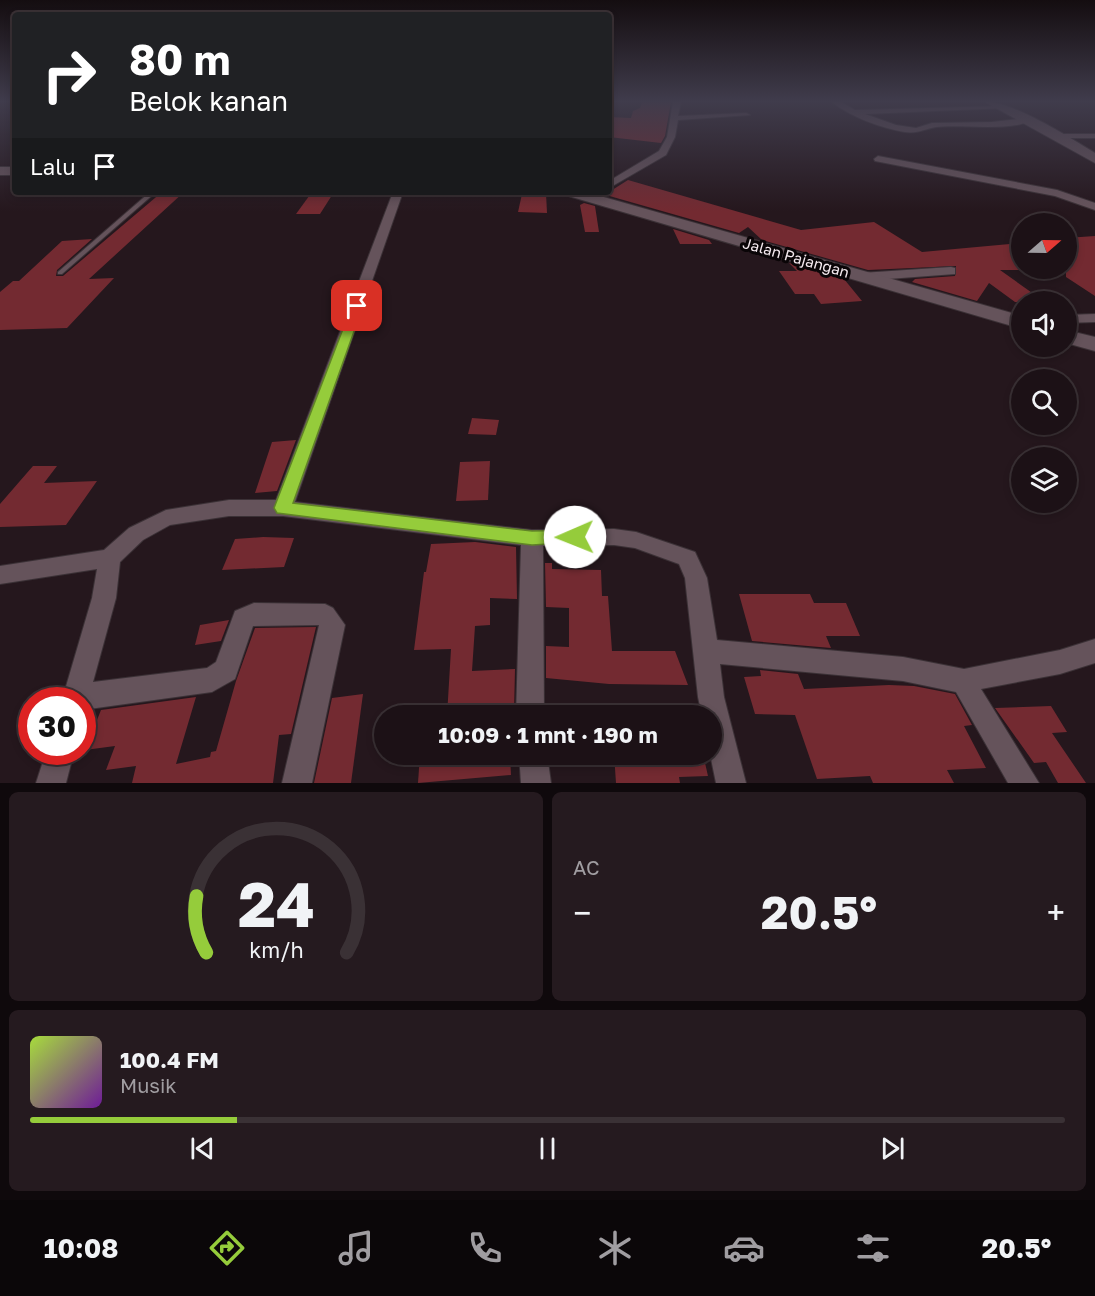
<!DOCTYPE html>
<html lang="id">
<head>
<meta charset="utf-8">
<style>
	:root { --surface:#1c1116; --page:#251a1f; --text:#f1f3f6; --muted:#a09da1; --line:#3a3135; --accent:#95cc3b }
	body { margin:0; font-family:"Golos Text",sans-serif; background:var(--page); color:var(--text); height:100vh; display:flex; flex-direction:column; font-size:22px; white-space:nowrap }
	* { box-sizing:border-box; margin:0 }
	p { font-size:20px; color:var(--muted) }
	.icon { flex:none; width:33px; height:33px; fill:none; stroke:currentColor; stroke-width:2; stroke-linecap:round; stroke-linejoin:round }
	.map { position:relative; height:783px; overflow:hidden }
	.side { display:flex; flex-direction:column; gap:9px; padding:9px; background:#0f090c; flex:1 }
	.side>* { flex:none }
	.hud { position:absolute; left:12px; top:12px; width:600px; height:183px; border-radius:6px; box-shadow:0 3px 9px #0003,0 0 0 2px var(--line); background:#202124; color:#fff; overflow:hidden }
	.needle { width:39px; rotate:70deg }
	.buttons { position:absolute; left:1011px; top:213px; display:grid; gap:12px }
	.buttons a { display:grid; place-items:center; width:66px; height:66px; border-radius:50%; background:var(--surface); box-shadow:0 3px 9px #0003,0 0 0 2px var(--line); font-size:30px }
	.speed { position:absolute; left:18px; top:687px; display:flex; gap:12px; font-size:30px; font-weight:700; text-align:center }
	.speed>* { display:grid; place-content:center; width:78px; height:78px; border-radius:50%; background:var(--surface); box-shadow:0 3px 9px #0003,0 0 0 2px var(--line); line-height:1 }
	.speed .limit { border:9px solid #d22; background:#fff; color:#111 }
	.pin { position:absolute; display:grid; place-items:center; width:51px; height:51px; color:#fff; margin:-26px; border-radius:12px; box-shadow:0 3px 9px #0006 }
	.me { position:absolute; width:66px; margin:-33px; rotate:269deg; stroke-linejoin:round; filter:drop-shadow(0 0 4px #0008) }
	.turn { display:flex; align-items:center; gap:21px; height:126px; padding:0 18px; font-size:27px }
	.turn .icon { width:78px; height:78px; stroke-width:2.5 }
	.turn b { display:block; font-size:42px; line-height:51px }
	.then { display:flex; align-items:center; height:57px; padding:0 18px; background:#0003; gap:12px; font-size:22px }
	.big { font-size:45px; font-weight:700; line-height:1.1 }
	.side .widget { flex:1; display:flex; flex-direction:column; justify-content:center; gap:9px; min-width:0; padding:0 21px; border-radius:9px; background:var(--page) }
	.side .dial { align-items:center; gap:0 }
	.dial svg { height:156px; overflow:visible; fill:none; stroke:var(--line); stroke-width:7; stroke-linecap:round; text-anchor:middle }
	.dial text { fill:var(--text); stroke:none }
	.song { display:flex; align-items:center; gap:18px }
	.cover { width:72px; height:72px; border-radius:9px; background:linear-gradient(135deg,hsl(80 70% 55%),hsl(280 70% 35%)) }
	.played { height:6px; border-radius:3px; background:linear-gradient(90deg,var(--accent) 20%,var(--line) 20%) }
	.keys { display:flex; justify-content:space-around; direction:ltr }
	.heat { display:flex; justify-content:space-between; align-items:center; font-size:33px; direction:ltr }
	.side .tiles { flex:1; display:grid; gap:9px; grid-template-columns:1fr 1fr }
	.widget:last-child { grid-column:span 2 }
	.trip { position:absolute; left:374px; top:705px; width:348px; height:60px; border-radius:30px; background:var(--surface); box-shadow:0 3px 9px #0003,0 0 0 2px var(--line); font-weight:700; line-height:60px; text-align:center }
	.tab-bar { display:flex; height:96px; justify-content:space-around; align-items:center; background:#0b0709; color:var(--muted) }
	.tab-bar .icon { width:42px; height:42px }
	.tab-bar .selected { color:var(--accent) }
	.tab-bar b { font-size:27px; color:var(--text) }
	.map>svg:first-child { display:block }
	.building { fill:#732a31 }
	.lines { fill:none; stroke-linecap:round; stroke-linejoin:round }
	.lane-casing { stroke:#3b3136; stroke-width:2 }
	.street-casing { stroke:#3b3136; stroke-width:2 }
	.secondary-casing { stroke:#3b3136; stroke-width:2 }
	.lane { fill:#65535b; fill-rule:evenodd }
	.street { fill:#65535b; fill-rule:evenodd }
	.secondary { fill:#65535b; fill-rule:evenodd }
	.route { fill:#95cc3b; stroke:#618526; stroke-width:1.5 }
	.labels { text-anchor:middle; stroke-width:6; stroke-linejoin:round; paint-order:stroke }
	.far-street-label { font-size:15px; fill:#f4e9ee; stroke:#0a0507 }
</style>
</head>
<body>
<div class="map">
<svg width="1095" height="783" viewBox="0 0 1095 783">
	<rect width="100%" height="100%" fill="#25171d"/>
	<g class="building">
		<path d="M 642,102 L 671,102 L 665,136 L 661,143 L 609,137 L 609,117 L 631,118 L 633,111 L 640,108 Z"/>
		<path d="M 628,180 L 801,230 L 874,222 L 922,252 L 1022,243 L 1022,270 L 1000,270 L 1045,302 L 1015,302 L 989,283 L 977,301 L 912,282 L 915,279 L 955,276 L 956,266 L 868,270 L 762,240 L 748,227 L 739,233 L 599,193 L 609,192 Z"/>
		<path d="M 162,192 L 184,192 L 89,279 L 114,278 L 67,328 L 0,330 L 0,292 L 13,281 L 19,281 L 62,241 L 92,239 L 57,270 L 56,276 L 63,276 Z"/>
		<path d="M 312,192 L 334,192 L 320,214 L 296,214 Z"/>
		<path d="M 546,193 L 547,213 L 518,212 L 522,194 Z"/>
		<path d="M 584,203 L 595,206 L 599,232 L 585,232 L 580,205 Z"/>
		<path d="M 673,229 L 709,240 L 712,244 L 680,244 Z"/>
		<path d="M 1095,236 L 1095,296 L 1066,277 L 1066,238 Z"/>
		<path d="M 789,263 L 844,279 L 862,301 L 821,304 L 814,294 L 795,294 L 779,271 L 797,271 Z"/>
		<path d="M 472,418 L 499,420 L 496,435 L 468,434 Z"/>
		<path d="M 296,440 L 277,491 L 255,493 L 272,442 Z"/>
		<path d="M 490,461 L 488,500 L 456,501 L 460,462 Z"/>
		<path d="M 33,466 L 57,466 L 44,483 L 97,481 L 66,525 L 0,527 L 0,504 Z"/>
		<path d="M 263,537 L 294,538 L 284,567 L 222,570 L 235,539 Z"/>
		<path d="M 475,542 L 516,547 L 517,599 L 490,598 L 490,625 L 475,626 L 472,671 L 515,669 L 514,713 L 507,716 L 447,716 L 451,649 L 414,650 L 424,572 L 426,572 L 431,544 Z"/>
		<path d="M 545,563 L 552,563 L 552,569 L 601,570 L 602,596 L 608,596 L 612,651 L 675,651 L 688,685 L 609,684 L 546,678 L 546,646 L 569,647 L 569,608 L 546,607 Z"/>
		<path d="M 739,594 L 810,594 L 814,603 L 846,603 L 860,636 L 826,636 L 831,648 L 752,641 Z"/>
		<path d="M 229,620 L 221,641 L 195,645 L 200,625 Z"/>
		<path d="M 316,627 L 291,734 L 279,735 L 273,783 L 132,783 L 136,766 L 106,770 L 115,746 L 85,750 L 101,710 L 196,697 L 176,764 L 210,757 L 211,752 L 216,751 L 236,681 L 255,628 Z"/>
		<path d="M 760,670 L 798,674 L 804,689 L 889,685 L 914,686 L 955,694 L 972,725 L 964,726 L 986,768 L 947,770 L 954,783 L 873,783 L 870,776 L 817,779 L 795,715 L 755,714 L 744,677 L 761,676 Z"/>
		<path d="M 363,694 L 351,783 L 314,783 L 332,698 Z"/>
		<path d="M 1051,706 L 1067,732 L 1052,733 L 1086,783 L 1058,783 L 1046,762 L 1034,763 L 995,708 Z"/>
		<path d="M 420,754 L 510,754 L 511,775 L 418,783 Z"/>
		<path d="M 614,754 L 703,754 L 708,776 L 679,777 L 680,783 L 616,783 Z"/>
	</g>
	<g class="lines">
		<defs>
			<path id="lane" d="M 150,192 L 156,192 L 62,274 L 58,274 L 58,272 Z"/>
			<g id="street">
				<path d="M 673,102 L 681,102 L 678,116 L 746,113 L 750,115 L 678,120 L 675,137 L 666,155 L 609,188 L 609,181 L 659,151 L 667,137 Z"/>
				<path d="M 832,102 L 841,102 L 855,110 L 1002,106 L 1006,108 L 865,114 L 896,125 L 916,128 L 932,123 L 992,122 L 1028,118 L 1032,120 C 1012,132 960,124 936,127 C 925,129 917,134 905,132 C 881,128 851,117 832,102 Z"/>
				<path d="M 1059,134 L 1095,134 L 1095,138 L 1056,138 Z"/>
				<path d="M 878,156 L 1057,190 L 1095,203 L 1095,210 L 1055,196 L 875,161 L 874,159 Z"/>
				<path d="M 393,192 L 403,192 L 295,502 L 532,530 L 614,529 L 636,532 L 695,552 L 707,578 L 717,640 L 903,657 L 964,669 L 1060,650 L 1095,639 L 1095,663 L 1060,674 L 981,689 L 1039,783 L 1008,783 L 956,692 L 903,681 L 720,664 L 724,697 L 746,783 L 716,783 L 710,754 L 711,716 L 702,716 L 698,697 L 685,578 L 679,564 L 635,548 L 614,545 L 543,546 L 544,716 L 516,716 L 521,545 L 283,516 L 229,516 L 170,525 L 143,540 L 120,562 L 116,598 L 93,682 L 207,668 L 216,662 L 235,611 L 254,603 L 325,604 L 333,608 L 345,625 L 312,783 L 282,783 L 319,625 L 253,626 L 235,679 L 212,692 L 82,710 L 82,700 L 62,700 L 92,598 L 97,569 L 0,584 L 0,566 L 104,550 L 129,528 L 166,510 L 229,500 L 276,500 Z"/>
				<path d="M 951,267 L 955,268 L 955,274 L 861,281 L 855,277 L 861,273 Z"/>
				<path d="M 1095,314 L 1095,322 L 1066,323 L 1066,315 Z"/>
				<path d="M 46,752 L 74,752 L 66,783 L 36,783 Z"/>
				<path d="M 519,754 L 547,754 L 551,783 L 521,783 Z"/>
			</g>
			<g id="secondary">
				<path d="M 985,102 C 1013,101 1070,138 1095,153 L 1095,163 Z"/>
				<rect x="0" y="167" width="15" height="8"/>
				<path d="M 563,192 L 586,192 L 1022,316 L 1022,329 L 565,195 Z"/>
				<path d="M 1066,330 L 1095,337 L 1095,351 L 1066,343 Z"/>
			</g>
		</defs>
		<use href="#lane" class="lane-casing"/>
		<use href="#street" class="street-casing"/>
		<use href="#secondary" class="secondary-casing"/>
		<use href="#lane" class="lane"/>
		<use href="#street" class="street"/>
		<use href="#secondary" class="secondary"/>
	</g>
	<linearGradient id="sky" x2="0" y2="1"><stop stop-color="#140d10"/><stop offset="0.48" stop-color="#403c4c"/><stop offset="1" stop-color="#403c4c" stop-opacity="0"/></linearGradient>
	<rect width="1095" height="211" fill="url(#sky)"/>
	<path class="route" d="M 353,303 L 363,306 L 293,503 L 532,531 L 575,530 L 581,532 L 584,537 L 581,542 L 532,545 L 277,513 L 274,508 Z"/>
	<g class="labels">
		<g class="far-street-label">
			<text transform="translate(796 258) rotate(16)" y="5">Jalan Pajangan</text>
		</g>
	</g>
</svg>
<div class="buttons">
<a><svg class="needle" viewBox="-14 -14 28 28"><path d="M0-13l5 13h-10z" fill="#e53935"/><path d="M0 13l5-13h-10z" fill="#a09da1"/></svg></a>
<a><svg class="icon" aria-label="sound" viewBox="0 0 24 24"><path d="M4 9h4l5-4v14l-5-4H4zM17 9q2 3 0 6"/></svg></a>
<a><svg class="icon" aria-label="search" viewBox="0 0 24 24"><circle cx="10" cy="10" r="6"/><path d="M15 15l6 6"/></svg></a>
<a><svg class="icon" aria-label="layers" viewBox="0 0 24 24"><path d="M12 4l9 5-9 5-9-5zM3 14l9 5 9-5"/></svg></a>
</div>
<div class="speed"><div class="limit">30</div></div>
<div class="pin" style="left:357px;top:306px;background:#d93025"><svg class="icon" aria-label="arrive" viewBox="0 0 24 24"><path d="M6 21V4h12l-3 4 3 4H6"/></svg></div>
<svg class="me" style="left:575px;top:537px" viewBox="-20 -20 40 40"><circle r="19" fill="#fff"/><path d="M0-13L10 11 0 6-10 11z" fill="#95cc3b"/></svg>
<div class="trip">10:09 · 1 mnt · 190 m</div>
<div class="hud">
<div class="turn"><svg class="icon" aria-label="right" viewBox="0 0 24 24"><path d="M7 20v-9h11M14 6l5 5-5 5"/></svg><div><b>80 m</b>Belok kanan</div></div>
<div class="then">Lalu<svg class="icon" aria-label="arrive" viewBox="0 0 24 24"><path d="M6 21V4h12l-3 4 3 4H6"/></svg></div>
</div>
</div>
<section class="side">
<div class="tiles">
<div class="widget dial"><svg viewBox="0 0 100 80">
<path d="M14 69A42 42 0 1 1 86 69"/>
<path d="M14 69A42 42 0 0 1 9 40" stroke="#95cc3b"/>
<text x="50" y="56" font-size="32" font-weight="700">24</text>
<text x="50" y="72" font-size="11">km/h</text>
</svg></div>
<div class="widget"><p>AC</p>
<div class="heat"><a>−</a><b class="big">20.5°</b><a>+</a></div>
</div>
<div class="widget">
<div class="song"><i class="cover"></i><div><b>100.4 FM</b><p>Musik</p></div></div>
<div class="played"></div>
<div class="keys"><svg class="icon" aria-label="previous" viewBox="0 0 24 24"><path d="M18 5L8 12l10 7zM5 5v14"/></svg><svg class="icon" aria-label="pause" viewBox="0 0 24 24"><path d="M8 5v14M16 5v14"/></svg><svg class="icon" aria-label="next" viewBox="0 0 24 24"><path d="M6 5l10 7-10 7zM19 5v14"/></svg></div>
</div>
</div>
</section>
<nav class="tab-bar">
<b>10:08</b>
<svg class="icon selected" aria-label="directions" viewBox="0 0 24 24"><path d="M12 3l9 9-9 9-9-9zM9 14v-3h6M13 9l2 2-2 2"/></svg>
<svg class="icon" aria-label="music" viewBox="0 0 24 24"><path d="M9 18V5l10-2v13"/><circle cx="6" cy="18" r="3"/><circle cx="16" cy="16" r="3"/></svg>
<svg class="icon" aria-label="phone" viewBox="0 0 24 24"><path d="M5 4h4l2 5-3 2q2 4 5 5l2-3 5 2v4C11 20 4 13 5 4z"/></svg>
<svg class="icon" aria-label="climate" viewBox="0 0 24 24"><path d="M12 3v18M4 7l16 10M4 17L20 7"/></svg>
<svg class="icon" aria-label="car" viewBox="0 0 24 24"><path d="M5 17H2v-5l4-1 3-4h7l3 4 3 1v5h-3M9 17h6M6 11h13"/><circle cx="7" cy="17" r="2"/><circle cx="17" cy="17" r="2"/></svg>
<svg class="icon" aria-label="filters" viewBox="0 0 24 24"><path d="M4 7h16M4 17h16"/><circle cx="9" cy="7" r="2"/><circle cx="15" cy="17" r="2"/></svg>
<b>20.5°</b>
</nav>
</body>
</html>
